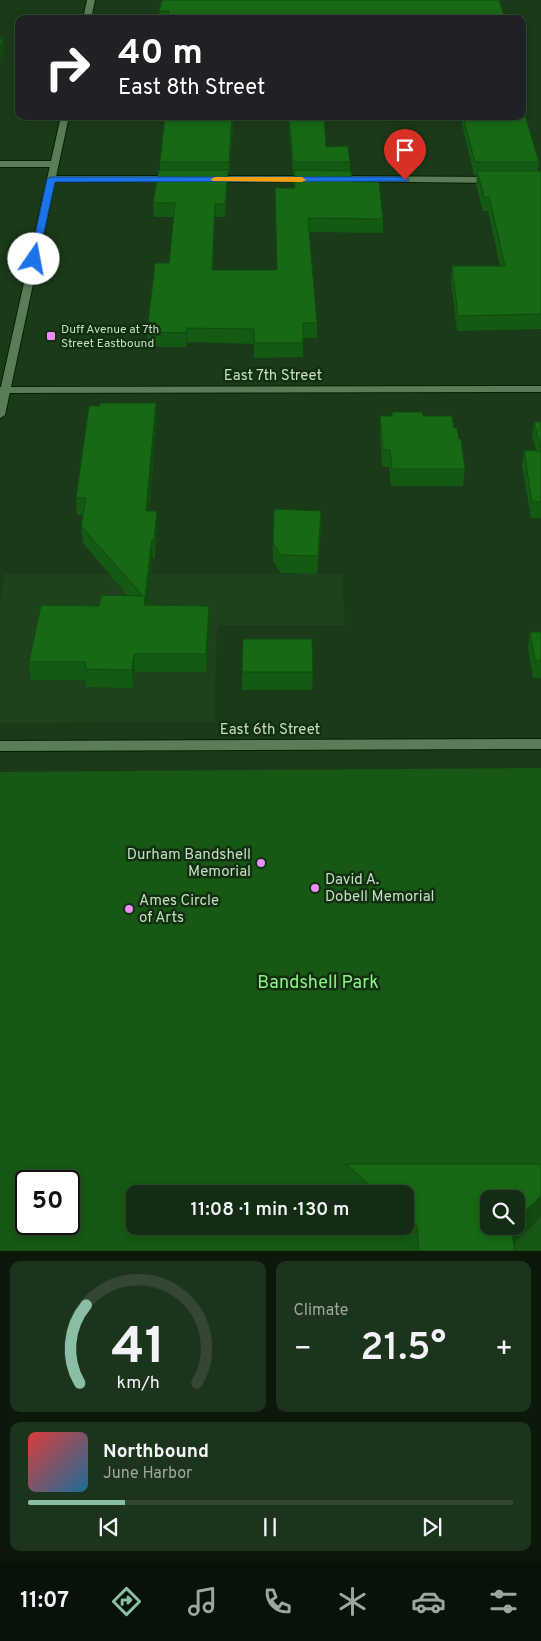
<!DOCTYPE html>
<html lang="en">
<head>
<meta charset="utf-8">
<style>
	:root { --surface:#142c13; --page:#1d341c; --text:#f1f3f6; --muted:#9da7a0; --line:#334833; --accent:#8abfa5 }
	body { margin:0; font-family:Overpass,sans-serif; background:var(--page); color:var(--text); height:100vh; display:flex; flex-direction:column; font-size:19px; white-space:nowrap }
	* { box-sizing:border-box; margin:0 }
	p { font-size:16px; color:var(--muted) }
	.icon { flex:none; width:28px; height:28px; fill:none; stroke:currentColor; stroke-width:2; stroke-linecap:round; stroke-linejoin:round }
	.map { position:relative; height:1251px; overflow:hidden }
	.sheet { display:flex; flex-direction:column; gap:10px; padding:10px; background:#0b180a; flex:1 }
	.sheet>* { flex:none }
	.guide { position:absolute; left:15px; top:15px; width:511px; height:105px; border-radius:10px; box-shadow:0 2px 8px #0003,0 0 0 1px var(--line); background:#202124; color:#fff; overflow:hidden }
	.controls { position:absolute; left:480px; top:1190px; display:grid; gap:10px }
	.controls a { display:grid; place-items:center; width:45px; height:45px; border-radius:10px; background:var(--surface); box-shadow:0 2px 8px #0003,0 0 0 1px var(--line); font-size:25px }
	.speed { position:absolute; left:15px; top:1170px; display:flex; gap:10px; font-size:25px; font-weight:700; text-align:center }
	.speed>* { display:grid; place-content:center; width:65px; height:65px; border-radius:50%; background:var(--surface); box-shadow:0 2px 8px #0003,0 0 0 1px var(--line); line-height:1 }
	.speed .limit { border:2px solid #111; border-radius:8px; background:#fff; color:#111 }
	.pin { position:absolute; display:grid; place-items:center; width:42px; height:42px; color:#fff; margin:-51px -21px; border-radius:50% 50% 50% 0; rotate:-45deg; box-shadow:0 0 5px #0007 }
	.pin .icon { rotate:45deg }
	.me { position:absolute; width:55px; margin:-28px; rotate:12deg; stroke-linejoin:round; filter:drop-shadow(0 0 4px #0008) }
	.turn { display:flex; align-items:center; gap:18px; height:105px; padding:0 20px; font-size:22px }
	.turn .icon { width:65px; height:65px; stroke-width:2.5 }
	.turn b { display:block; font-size:35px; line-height:42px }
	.big { font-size:38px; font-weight:600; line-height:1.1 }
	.sheet .card { flex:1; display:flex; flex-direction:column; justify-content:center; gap:8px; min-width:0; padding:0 18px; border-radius:10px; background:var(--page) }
	.sheet .dial { align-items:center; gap:0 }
	.dial svg { height:130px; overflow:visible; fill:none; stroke:var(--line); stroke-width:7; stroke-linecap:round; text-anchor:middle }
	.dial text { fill:var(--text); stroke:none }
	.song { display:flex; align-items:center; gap:15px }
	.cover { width:60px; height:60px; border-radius:8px; background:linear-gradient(135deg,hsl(0 70% 55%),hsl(200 70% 35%)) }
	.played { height:5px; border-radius:2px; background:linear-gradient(90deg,var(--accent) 20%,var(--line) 20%) }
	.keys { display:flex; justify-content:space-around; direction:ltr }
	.heat { display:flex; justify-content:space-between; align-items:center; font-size:28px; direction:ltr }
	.sheet .tiles { flex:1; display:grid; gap:10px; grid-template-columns:1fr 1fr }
	.card:last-child { grid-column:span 2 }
	.trip { position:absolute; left:126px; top:1185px; width:288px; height:50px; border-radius:10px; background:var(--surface); box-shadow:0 2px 8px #0003,0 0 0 1px var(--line); font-weight:600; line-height:50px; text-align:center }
	.tabs { display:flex; height:80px; justify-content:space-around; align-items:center; background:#081208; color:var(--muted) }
	.tabs .icon { width:35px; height:35px }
	.tabs .on { color:var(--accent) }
	.tabs b { font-size:22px; color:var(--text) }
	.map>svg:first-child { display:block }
	.built { fill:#1e431c }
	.green { fill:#175815; fill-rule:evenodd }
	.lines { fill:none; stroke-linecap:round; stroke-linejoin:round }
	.minor-casing { stroke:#022102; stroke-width:2 }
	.secondary-casing { stroke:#022102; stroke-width:2 }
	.minor { fill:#5b7c58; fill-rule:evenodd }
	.secondary { fill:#5b7c58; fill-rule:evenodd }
	.wall { fill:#145a12; fill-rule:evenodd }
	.shaded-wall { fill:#104a0f }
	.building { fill:#176915; stroke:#104a0f }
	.route { fill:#1a73e8; stroke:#114b97 }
	.slow { fill:#f59e0b }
	.poi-dot { fill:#ed8cfa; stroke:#11300f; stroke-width:2 }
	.labels { text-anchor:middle; stroke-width:5; stroke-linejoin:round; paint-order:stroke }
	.far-poi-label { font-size:12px; fill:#c9dbc7; stroke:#11300f; text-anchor:start }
	.street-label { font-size:15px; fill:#c9dbc7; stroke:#11300f }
	.poi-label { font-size:15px; fill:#c9dbc7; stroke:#11300f; text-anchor:start }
	.near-park-label { font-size:18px; fill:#90f389; stroke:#11300f }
</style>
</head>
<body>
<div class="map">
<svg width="541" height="1251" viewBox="0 0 541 1251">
	<rect width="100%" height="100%" fill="#1b3a19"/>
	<path class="built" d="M 5,574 L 342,574 L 345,625 L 217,625 L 214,722 L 0,723 L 0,599 Z"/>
	<path class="green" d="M 541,768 L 541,1251 L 0,1251 L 0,772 ZM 26,1181 L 69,1181 L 69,1224 L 26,1224 ZM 135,1194 L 405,1194 L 405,1226 L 135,1226 ZM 489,1199 L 516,1199 L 516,1226 L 489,1226 Z"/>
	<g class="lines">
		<defs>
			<g id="minor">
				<path d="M 0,161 L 55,161 L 59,164 L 55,167 L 0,167 Z"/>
				<path d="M 174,176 L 178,179 L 177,181 L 51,182 L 47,179 L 51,176 Z"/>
				<path d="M 311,176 L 315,179 L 314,181 L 211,182 L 207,179 L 211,176 Z"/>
				<path d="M 336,176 L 494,177 L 498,180 L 494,183 L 333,181 L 332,179 Z"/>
				<path d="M 541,386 L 541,392 L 0,393 L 0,387 Z"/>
				<path d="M 541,739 L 541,749 L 0,751 L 0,741 Z"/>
			</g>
			<g id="secondary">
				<path d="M 87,0 L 95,0 L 91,19 L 83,19 Z"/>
				<path d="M 61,116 L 69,116 L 5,415 L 0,418 L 0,391 Z"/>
			</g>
		</defs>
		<use href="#minor" class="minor-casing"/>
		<use href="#secondary" class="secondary-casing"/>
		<use href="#minor" class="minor"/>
		<use href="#secondary" class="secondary"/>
	</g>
	<g class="wall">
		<path d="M 159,11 L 505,19 L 160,19 Z"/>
		<path d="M 165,116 L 324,116 L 326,147 L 350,162 L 350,171 L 353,182 L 383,219 L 383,233 L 309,232 L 317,323 L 317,338 L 303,338 L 303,357 L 254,358 L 254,344 L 187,342 L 186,347 L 148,347 L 147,332 L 169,263 L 174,217 L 154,217 L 153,203 L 160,170 L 160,162 ZM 234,117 L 288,117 L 293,175 L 294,175 L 294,188 L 275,188 L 277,270 L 213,270 L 215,217 L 225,217 L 228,184 L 228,174 L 229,174 Z"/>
		<path d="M 460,116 L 522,116 L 539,162 L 538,171 L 541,171 L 541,329 L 457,331 L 451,281 L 452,266 L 500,266 L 488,211 L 483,211 L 476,185 L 477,175 L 474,175 Z"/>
		<path d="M 156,403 L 157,419 L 149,511 L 158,528 L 155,558 L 153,558 L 147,605 L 209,606 L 210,624 L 206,672 L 135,672 L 133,688 L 86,687 L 86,680 L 31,680 L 29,662 L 99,606 L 128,596 L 83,543 L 81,526 L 83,515 L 77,515 L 76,498 L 100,406 Z"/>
		<path d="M 392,412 L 423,416 L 454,428 L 459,439 L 465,469 L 463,486 L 391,486 L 389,467 L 382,467 L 380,433 L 380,416 L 392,416 Z"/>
		<path d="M 534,422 L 541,422 L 541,518 L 531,518 L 522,466 L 524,450 L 536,450 L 532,438 Z"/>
		<path d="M 321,511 L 321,528 L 317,574 L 281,573 L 273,561 L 273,543 Z"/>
		<path d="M 530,632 L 541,632 L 541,678 L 533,678 L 528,649 Z"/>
		<path d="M 242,672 L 313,672 L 312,690 L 242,690 Z"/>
		<path d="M 346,1164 L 514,1244 L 515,1251 L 415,1251 L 387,1226 L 405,1226 L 405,1194 L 350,1194 L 345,1189 Z"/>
	</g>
	<g class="shaded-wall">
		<path d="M 3,39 L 4,51 L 0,63 L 0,46 Z"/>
		<path d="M 232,116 L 234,116 L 229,174 L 229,162 Z"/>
		<path d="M 228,170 L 228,184 L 225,217 L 225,204 Z"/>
		<path d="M 215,204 L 215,217 L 213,285 L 212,270 Z"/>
		<path d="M 187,328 L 187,342 L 186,347 L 186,333 Z"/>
		<path d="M 156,403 L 157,419 L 147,528 L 146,511 Z"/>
		<path d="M 157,511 L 158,528 L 155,558 L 154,540 Z"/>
		<path d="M 321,511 L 321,528 L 317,574 L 318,556 Z"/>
		<path d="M 152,540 L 153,558 L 145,623 L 144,605 Z"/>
		<path d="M 209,606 L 210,624 L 206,672 L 206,654 Z"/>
		<path d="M 134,654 L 135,672 L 133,688 L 132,670 Z"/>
		<path d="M 541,1196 L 541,1217 L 508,1250 L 511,1226 L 516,1226 L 516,1220 Z"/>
	</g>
	<g class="building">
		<path d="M 162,0 L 499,0 L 505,19 L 168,19 L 169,11 L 159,11 Z"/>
		<path d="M 0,39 L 3,39 L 0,46 Z"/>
		<path d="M 522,105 L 539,162 L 475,162 L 463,116 L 522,116 Z"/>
		<path d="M 165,116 L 232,116 L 229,162 L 160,162 Z"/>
		<path d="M 289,116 L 324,116 L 326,147 L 348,146 L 350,162 L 293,162 Z"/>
		<path d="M 159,170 L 228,170 L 225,204 L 215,204 L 212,270 L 277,270 L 275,188 L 295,188 L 294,170 L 351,171 L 353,182 L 379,182 L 383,219 L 308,218 L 317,323 L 303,323 L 303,343 L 254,343 L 254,329 L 187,328 L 186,333 L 147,332 L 155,263 L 169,263 L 175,203 L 153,203 Z"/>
		<path d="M 477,171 L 541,171 L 541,314 L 458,316 L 452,266 L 505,266 L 489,197 L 484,197 Z"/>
		<path d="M 100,403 L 156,403 L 146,511 L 157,511 L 154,540 L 152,540 L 144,605 L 209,606 L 206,654 L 134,654 L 132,670 L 85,669 L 86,662 L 29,662 L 41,605 L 99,606 L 101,595 L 143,596 L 81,526 L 86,498 L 76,498 L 89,406 L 100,406 Z"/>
		<path d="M 392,412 L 422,412 L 423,416 L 452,416 L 454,428 L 457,428 L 459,439 L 461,439 L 465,469 L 392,469 L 390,450 L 383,450 L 380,416 L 392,416 Z"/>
		<path d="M 534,422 L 541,422 L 541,448 Z"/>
		<path d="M 524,450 L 541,451 L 541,502 L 532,502 Z"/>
		<path d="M 274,509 L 321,511 L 318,556 L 281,555 L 273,543 Z"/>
		<path d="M 530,632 L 541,632 L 541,661 L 535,661 Z"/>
		<path d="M 243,639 L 312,639 L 313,672 L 242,672 Z"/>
		<path d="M 346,1164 L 541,1164 L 541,1196 L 516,1220 L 516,1199 L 489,1199 L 489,1226 L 511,1226 L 515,1251 L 419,1251 L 417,1226 L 405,1215 L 405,1194 L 380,1194 Z"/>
	</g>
	<path class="route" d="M 405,177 L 409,180 L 408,181 L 55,182 L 38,259 L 34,262 L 30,259 L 47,179 L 51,177 Z"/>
	<path class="slow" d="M 215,177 L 302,177 L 306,180 L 302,182 L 212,181 L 211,179 Z"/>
	<g class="poi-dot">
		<rect x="46" y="331" width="10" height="10" rx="2.5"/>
		<circle cx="261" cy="863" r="5"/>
		<circle cx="315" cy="888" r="5"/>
		<circle cx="129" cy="909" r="5"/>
	</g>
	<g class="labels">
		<g class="far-poi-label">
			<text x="61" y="333">Duff Avenue at 7th<tspan x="61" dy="14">Street Eastbound</tspan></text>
		</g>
		<g class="street-label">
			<text x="273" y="380">East 7th Street</text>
			<text x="270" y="734">East 6th Street</text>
		</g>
		<g class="poi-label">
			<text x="251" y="859" text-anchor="end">Durham Bandshell<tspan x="251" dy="17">Memorial</tspan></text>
			<text x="325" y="884">David A.<tspan x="325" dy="17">Dobell Memorial</tspan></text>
			<text x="139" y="905">Ames Circle<tspan x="139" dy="17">of Arts</tspan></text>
		</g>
		<g class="near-park-label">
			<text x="318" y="988">Bandshell Park</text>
		</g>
	</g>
</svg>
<div class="controls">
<a><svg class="icon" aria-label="search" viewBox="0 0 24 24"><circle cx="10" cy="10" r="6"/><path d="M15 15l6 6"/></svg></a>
</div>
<div class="speed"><div class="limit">50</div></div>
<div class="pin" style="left:405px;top:180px;background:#d93025"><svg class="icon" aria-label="arrive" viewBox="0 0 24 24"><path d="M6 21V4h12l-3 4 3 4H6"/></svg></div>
<svg class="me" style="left:34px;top:259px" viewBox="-20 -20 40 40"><circle r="19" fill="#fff"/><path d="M0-13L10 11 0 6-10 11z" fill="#1a73e8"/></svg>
<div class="trip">11:08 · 1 min · 130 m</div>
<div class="guide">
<div class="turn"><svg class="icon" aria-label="right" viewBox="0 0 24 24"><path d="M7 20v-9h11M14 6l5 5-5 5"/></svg><div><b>40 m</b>East 8th Street</div></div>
</div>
</div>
<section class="sheet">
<div class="tiles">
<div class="card dial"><svg viewBox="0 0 100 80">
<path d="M14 69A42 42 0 1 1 86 69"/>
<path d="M14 69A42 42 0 0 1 18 21" stroke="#8abfa5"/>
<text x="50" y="56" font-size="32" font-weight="700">41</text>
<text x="50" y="72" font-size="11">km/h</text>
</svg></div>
<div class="card"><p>Climate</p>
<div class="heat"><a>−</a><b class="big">21.5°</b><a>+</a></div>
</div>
<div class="card">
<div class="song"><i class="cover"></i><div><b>Northbound</b><p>June Harbor</p></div></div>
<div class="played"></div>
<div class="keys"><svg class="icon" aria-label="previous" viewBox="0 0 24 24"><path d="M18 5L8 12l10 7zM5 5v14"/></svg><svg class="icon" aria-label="pause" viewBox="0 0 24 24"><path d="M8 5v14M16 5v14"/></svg><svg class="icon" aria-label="next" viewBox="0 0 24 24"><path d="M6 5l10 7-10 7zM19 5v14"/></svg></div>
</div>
</div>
</section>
<nav class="tabs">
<b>11:07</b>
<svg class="icon on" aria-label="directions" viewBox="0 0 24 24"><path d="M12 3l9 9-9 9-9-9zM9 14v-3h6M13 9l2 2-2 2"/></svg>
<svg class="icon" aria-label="music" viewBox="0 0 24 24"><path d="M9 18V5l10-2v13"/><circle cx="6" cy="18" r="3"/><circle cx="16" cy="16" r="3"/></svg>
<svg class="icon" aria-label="phone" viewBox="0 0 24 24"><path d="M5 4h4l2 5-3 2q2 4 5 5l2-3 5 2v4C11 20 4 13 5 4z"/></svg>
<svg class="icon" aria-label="climate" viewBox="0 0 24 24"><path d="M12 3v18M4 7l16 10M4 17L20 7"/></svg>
<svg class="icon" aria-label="car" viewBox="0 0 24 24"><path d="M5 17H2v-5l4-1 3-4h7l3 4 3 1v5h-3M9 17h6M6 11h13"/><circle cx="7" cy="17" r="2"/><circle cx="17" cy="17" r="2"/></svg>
<svg class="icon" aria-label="filters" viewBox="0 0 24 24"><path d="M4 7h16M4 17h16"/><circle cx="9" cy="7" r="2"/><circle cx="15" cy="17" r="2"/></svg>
</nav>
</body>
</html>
